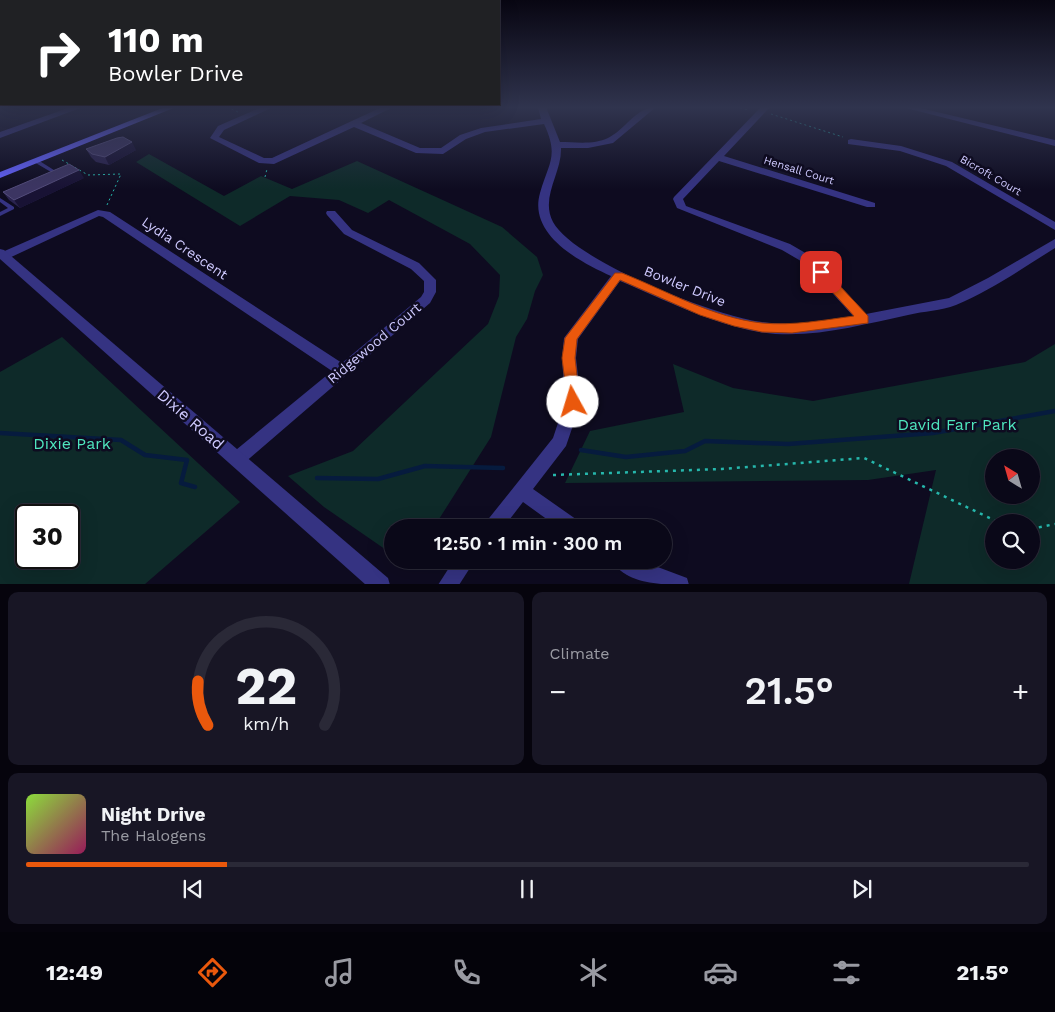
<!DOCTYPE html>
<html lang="en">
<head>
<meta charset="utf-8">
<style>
	:root { --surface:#0a0818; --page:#181625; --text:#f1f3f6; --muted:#999aa2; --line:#2a2937; --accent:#ea580c }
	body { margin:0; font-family:"Work Sans",sans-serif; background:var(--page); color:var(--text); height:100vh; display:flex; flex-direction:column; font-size:19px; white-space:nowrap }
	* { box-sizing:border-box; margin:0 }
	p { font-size:16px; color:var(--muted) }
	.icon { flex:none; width:28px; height:28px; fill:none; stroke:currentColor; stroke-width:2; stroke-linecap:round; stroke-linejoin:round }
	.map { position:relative; height:584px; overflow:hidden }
	.side { display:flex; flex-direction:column; gap:8px; padding:8px; background:#06040d; flex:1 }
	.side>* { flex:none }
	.banner { position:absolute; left:0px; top:0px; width:500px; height:105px; box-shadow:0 5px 20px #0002,0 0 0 1px var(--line); background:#202124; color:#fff; overflow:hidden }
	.needle { width:32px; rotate:323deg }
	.buttons { position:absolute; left:985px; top:449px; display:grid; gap:10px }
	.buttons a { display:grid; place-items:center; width:55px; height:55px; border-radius:50%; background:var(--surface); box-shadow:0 5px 20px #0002,0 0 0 1px var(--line); font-size:25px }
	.speed { position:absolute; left:15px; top:504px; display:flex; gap:10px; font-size:25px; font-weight:700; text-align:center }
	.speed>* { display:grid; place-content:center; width:65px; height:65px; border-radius:50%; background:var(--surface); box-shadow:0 5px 20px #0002,0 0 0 1px var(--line); line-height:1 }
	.speed .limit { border:2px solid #111; border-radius:8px; background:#fff; color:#111 }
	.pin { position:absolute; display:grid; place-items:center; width:42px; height:42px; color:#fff; margin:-21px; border-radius:10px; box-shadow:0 2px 8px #0006 }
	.me { position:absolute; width:55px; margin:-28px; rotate:354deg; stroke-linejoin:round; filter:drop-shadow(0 0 4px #0008) }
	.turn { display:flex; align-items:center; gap:18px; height:105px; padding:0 25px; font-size:22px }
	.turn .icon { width:65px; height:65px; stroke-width:2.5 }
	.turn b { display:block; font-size:35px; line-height:42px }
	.big { font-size:38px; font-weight:600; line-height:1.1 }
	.side .card { flex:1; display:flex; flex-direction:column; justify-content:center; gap:8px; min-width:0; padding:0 18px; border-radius:10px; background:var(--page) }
	.side .dial { align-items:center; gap:0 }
	.dial svg { height:130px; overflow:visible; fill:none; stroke:var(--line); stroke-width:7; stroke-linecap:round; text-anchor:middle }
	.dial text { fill:var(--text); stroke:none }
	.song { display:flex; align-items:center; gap:15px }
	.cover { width:60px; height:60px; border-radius:8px; background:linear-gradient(135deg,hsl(90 70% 55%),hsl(330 70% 35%)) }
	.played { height:5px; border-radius:2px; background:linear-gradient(90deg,var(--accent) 20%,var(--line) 20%) }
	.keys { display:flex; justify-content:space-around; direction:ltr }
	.heat { display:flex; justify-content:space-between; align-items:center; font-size:28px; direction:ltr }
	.side .tiles { flex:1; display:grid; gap:8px; grid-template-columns:1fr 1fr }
	.card:last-child { grid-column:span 2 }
	.trip { position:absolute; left:384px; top:519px; width:288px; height:50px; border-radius:25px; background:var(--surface); box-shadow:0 5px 20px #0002,0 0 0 1px var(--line); font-weight:600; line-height:50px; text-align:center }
	.dock { display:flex; height:80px; justify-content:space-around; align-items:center; background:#04030a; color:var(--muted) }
	.dock .icon { width:35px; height:35px }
	.dock .active { color:var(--accent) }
	.dock b { font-size:22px; color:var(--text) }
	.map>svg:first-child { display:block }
	.green { fill:#0e2a29; fill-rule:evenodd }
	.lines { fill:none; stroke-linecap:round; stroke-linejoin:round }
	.stream { stroke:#061b3e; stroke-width:4.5 }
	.path-far1 { stroke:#26b7ac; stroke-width:1; stroke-dasharray:2 3; stroke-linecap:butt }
	.path { stroke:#26b7ac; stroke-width:2.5; stroke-dasharray:3 5; stroke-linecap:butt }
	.service { fill:#353382; fill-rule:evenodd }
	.minor { fill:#353382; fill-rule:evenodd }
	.tertiary { fill:#353382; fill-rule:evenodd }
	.secondary { fill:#6361ff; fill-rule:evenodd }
	.wall { fill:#2a234f }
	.shaded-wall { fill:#181234 }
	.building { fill:#3c3562; stroke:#534c7b }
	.route { fill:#ea580c; stroke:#983908 }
	.labels { text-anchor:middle; stroke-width:5; stroke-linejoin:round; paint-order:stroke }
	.far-street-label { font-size:11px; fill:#cfcaff; stroke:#0e0b20 }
	.street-label { font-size:14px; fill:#cfcaff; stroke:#0e0b20 }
	.near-street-label { font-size:16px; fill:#cfcaff; stroke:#0e0b20 }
	.near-park-label { font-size:16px; fill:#4fe6be; stroke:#0e0b20 }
</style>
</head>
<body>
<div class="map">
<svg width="1055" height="585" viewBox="0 0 1055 585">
	<rect width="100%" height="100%" fill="#0e0b20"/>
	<g class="green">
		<path d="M 149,154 L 224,196 L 261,176 L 292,189 L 357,161 L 502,227 L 537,257 L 543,275 L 535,291 L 527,319 L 516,337 L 491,437 L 434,527 L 392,528 L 392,554 L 324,507 L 288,476 L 353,451 L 488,324 L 499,296 L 500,275 L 470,244 L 389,200 L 368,213 L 339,200 L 290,196 L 240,226 L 136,162 Z"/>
		<path d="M 62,337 L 240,502 L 145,584 L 0,584 L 0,372 ZM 26,515 L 69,515 L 69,558 L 26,558 Z"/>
		<path d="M 1055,344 L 1055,584 L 909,584 L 936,470 L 868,480 L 565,483 L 590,431 L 684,412 L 673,364 L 733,388 L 813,401 L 1025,362 ZM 994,458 L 1031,458 L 1031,495 L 994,495 ZM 1031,522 L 1031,560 L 994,560 L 994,522 Z"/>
	</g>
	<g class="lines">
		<g class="stream">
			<path d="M 0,433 L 121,440 L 145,455 L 187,460 L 181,483 L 195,487"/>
			<path d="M 581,450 L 626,457 L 685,451 L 705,441 L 788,444 L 933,433 L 1055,411"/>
			<path d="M 317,478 L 378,479 L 425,466 L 503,468"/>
		</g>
		<g class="path-far1">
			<path d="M 227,107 L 238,112"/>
			<path d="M 735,107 L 749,110"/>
			<path d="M 771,114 L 843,137"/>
			<path d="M 62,160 L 88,175 L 121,174 L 107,205"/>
			<path d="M 265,177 L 267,169"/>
		</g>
		<g class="path">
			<path d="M 553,475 L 722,469 L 864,458 L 998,522"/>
			<path d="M 1031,529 L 1055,524"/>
		</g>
		<g class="service">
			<path d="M 34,160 L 38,160 L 57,172 L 52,175 L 48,175 L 48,173 L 51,172 L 34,162 Z"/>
			<path d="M 0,198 L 14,207 L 14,209 L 0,216 L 0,212 L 8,208 L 0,202 Z"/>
		</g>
		<g class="minor">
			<path d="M 71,107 L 83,107 L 0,138 L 0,132 Z"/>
			<path d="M 262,107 L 273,107 L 224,130 L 219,137 L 264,158 L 272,158 L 382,107 L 393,107 L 361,123 L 420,148 L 441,148 L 460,135 L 481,128 L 541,119 L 538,107 L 546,107 L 560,142 C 575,142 594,145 608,138 C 625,130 636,107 656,107 L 613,143 L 588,148 L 561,148 C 562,173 540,197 553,222 C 574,261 717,317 762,322 C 793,326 823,322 854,317 L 806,264 L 782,250 L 677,208 L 673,199 L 674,197 L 761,107 L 770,107 L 724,156 L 875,203 L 875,207 L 867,207 L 719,161 L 683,199 L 686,206 L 790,244 L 814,258 L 866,314 L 949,298 L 988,278 L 1055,239 L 1055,248 C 1023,268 991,290 956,305 C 941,311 924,311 908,315 C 860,325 809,340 759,332 C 710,323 665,300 620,281 L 578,339 L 576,358 L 581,402 L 566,446 L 533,489 L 580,522 L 583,528 L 559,528 L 523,502 L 503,528 L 483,528 L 486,522 L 553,438 L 565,402 L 562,358 L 564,338 L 611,276 C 580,262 528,235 540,193 C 549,162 559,156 544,124 L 485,132 L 466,139 L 443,154 L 416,153 L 354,127 L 274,164 L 259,163 L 210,138 L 218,126 Z"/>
			<path d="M 902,107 L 916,107 L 1055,140 L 1055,146 Z"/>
			<path d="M 851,139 L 901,146 L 952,162 L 1055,222 L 1055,230 L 946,166 L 900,151 L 848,144 L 848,140 Z"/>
			<path d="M 98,210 L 110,212 L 342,363 L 421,297 L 424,292 L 424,281 L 411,269 L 344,234 L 327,215 L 326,213 L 327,211 L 335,211 L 352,230 L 419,263 L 436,280 L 436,292 L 430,303 L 243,464 L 237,466 L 231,464 L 229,459 L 231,454 L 332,371 L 103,217 L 99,216 L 7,259 L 0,259 L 0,253 Z"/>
			<path d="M 454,560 L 475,560 L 459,585 L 438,585 Z"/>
			<path d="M 613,560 L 639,560 L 687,578 L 689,585 C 667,585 623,585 613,560 Z"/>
		</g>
		<path class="tertiary" d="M 0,249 L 4,250 L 388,578 L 390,585 L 366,585 L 0,259 Z"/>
		<path class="secondary" d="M 165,107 L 176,107 L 0,178 L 0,172 Z"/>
	</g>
	<g class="wall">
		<path d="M 86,149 L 136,150 L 109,165 L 96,162 L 91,157 Z"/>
		<path d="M 84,178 L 20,208 L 9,200 L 3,192 Z"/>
	</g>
	<g class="shaded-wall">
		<path d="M 132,142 L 136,150 L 109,165 L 105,157 Z"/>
		<path d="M 79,170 L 84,178 L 20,208 L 14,200 Z"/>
	</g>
	<g class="building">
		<path d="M 123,137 L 132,142 L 105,157 L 92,154 L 86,149 L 117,138 Z"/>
		<path d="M 69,164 L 79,170 L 14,200 L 3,192 Z"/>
	</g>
	<linearGradient id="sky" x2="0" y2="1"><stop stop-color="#080612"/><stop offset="0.57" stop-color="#30344e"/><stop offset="1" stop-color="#30344e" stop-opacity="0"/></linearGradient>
	<rect width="1055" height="189" fill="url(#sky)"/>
	<path class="route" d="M 821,269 L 825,270 L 868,316 L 868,323 L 792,333 L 762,332 L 734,326 L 700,315 L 620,280 L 577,339 L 575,358 L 580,402 L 578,406 L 568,406 L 562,358 L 565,338 L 615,273 L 622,273 C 667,291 714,318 762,323 C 793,326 824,320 854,316 L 817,275 L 815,272 Z"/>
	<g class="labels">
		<g class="far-street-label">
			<text transform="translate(799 170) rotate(17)" y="4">Hensall Court</text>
			<text transform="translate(991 175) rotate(30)" y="4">Bicroft Court</text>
		</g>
		<g class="street-label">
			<text transform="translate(185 248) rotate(34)" y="5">Lydia Crescent</text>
			<text transform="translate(685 286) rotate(22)" y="5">Bowler Drive</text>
			<text transform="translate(374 343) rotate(-40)" y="5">Ridgewood Court</text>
		</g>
		<g class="near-street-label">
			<text transform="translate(191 419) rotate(41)" y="6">Dixie Road</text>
		</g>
		<g class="near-park-label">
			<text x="957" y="430">David Farr Park</text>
			<text x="72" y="449">Dixie Park</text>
		</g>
	</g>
</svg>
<div class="buttons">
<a><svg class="needle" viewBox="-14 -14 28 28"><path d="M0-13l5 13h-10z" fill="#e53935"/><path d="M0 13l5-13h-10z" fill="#999aa2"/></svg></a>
<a><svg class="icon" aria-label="search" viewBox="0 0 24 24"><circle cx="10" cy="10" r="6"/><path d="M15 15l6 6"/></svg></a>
</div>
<div class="speed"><div class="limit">30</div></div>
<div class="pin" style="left:821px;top:272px;background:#d93025"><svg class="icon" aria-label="arrive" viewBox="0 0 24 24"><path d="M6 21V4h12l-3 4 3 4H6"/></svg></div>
<svg class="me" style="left:573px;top:402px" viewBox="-20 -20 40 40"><circle r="19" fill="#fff"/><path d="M0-13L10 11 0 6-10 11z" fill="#ea580c"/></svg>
<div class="trip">12:50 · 1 min · 300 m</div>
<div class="banner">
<div class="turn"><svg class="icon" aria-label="right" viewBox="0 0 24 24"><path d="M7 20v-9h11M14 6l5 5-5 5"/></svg><div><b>110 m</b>Bowler Drive</div></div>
</div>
</div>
<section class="side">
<div class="tiles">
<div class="card dial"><svg viewBox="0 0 100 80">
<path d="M14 69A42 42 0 1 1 86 69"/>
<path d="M14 69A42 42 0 0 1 8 42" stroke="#ea580c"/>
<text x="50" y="56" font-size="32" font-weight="700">22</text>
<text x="50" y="72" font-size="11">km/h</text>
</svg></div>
<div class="card"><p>Climate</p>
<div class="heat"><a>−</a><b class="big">21.5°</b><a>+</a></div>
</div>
<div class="card">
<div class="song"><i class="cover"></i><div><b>Night Drive</b><p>The Halogens</p></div></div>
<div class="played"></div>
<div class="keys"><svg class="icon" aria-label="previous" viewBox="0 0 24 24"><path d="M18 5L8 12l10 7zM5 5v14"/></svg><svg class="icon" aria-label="pause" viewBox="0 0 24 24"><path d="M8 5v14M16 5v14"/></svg><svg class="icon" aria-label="next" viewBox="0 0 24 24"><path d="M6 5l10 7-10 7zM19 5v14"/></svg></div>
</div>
</div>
</section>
<nav class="dock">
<b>12:49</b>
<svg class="icon active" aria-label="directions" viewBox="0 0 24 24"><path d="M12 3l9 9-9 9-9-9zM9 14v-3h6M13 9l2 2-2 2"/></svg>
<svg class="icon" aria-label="music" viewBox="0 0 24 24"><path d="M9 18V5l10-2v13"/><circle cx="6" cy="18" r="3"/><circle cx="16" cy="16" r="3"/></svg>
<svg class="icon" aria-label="phone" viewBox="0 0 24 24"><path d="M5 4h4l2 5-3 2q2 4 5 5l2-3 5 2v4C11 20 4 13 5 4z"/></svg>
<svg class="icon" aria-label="climate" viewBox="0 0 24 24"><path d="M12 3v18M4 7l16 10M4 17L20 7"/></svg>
<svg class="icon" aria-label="car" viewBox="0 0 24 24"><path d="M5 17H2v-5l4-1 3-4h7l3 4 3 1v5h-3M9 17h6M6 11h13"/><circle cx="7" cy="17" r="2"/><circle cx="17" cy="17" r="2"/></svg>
<svg class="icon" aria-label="filters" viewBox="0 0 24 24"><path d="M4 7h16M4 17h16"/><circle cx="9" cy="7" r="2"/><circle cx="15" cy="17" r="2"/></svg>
<b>21.5°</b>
</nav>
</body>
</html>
